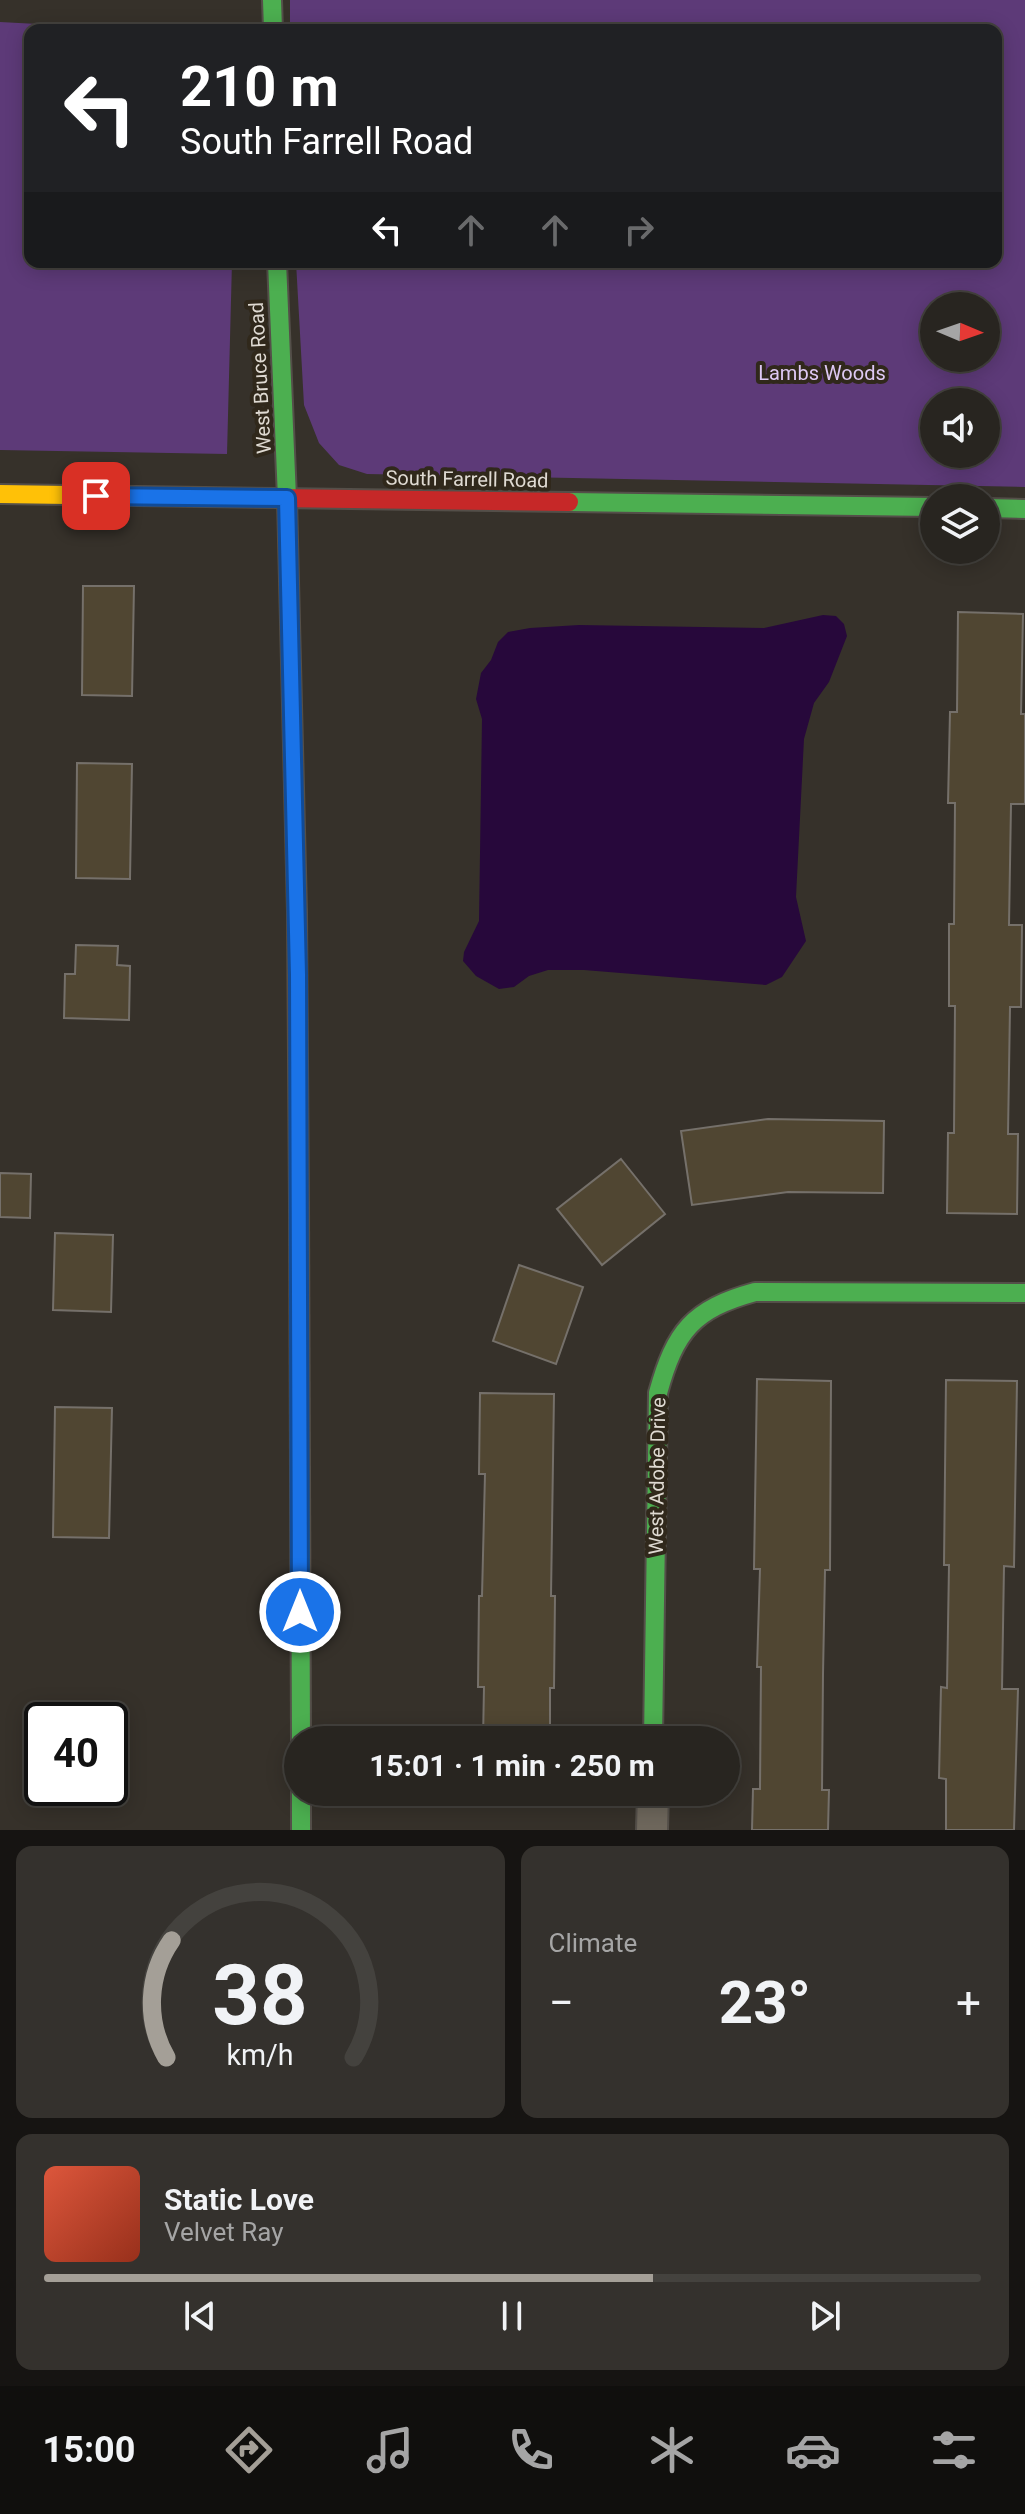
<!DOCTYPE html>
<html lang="en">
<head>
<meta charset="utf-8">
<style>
	:root { --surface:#282520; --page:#34312d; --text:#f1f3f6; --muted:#a5a5a5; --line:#44423e; --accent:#a49f97 }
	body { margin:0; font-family:Roboto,sans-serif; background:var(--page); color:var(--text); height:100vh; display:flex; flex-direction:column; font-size:30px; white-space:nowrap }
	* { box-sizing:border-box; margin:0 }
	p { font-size:26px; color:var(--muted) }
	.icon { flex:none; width:44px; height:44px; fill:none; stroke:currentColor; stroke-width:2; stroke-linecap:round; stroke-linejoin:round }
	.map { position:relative; height:1830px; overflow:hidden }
	.sheet { display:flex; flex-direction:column; gap:16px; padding:16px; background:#161412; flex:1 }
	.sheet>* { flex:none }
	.top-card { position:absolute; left:24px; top:24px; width:978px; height:244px; border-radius:16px; box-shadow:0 4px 20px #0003,0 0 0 2px var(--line); background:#202124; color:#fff; overflow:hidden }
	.needle { width:52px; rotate:92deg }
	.buttons { position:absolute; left:920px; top:292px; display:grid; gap:16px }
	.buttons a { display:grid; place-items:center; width:80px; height:80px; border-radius:50%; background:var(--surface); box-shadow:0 4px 20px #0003,0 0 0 2px var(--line); font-size:40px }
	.speed { position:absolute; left:24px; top:1702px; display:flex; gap:16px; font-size:40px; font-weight:700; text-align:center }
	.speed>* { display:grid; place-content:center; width:104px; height:104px; border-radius:50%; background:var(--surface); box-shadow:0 4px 20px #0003,0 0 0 2px var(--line); line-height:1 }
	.speed .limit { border:4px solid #111; border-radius:12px; background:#fff; color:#111 }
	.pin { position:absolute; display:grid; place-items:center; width:68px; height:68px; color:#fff; margin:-34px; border-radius:16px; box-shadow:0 4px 12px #0006 }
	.me { position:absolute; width:88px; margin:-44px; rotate:0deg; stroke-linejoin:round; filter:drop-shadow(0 0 6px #0008) }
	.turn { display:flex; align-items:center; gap:28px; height:168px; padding:0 24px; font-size:36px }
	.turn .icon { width:104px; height:104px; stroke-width:2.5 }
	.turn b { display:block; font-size:56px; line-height:68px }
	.lanes { display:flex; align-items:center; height:76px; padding:0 24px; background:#0003; justify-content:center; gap:40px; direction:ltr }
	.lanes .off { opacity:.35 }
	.big { font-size:60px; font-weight:700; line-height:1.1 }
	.sheet .tile { flex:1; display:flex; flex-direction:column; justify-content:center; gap:12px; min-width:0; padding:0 28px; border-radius:16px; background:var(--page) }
	.sheet .dial { align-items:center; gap:0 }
	.dial svg { height:208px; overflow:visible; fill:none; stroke:var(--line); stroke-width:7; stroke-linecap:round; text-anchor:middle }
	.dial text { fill:var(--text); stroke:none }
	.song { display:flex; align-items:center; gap:24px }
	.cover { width:96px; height:96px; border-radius:12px; background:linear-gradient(135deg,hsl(10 70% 55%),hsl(10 70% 35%)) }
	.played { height:8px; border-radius:4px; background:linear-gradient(90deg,var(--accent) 65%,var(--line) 65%) }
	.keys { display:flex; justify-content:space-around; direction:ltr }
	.heat { display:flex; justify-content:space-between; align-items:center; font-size:44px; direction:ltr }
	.sheet .tiles { flex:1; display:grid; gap:16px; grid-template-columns:1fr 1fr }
	.tile:last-child { grid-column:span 2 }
	.trip { position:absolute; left:284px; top:1726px; width:456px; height:80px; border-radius:40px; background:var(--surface); box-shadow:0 4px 20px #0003,0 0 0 2px var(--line); font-weight:700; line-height:80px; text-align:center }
	.tabs { display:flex; height:128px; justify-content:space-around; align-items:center; background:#100f0d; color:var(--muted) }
	.tabs .icon { width:56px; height:56px }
	.tabs .selected { color:var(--accent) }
	.tabs b { font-size:36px; color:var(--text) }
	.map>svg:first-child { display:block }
	.green { fill:#5d3a78; fill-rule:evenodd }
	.water { fill:#27083b }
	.building { fill:#504632; stroke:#75706a; stroke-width:2 }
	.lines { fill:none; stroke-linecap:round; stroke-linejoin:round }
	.street-casing { stroke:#544f49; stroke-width:34 }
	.fast-casing { stroke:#544f49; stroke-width:22 }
	.slow-casing { stroke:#544f49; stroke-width:22 }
	.jam-casing { stroke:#544f49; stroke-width:22 }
	.street { stroke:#6e675c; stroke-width:30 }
	.fast { stroke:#4caf50; stroke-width:18 }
	.slow { stroke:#ffc107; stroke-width:18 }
	.jam { stroke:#c62828; stroke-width:18 }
	.route-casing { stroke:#114b97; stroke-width:20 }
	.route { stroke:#1a73e8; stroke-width:14 }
	.labels { text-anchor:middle; stroke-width:8; stroke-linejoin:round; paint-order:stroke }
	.park-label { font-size:20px; fill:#dec9f4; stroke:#30281b }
	.street-label { font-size:20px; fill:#dfdad2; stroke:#30281b }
</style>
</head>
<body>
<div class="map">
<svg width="1025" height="1830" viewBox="0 0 1025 1830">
	<rect width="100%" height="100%" fill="#36312a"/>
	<g class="green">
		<path d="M 290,0 L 1025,0 L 1025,487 L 367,474 L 339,465 L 319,443 L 304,405 L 296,262 L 996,262 L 996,30 L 290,30 ZM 934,306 L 986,306 L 986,358 L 934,358 ZM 934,402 L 986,402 L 986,454 L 934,454 Z"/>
		<path d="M 0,22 L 151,30 L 30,30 L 30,262 L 232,262 L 227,454 L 0,450 Z"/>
	</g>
	<path class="water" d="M 823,615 L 836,616 L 844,624 L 847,636 L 829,682 L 814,703 L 804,739 L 796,897 L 806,941 L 782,977 L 766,985 L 584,970 L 548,970 L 529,976 L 514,987 L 499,989 L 476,976 L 463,961 L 464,952 L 479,921 L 482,719 L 476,699 L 481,673 L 491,660 L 498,642 L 508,632 L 530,628 L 579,625 L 764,628 Z"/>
	<g class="building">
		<path d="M 83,586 L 134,586 L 132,696 L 82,695 Z"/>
		<path d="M 958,612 L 1023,614 L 1021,714 L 1025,714 L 1025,804 L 1011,804 L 1009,925 L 1022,925 L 1021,1007 L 1010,1007 L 1008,1134 L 1018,1134 L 1017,1214 L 947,1213 L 948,1133 L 954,1133 L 955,1006 L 949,1006 L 949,924 L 954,924 L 955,803 L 948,803 L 950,712 L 957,712 Z"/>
		<path d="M 77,763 L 132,764 L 130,879 L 76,878 Z"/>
		<path d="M 76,945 L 118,946 L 117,965 L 130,966 L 129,1020 L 64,1018 L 65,974 L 75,974 Z"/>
		<path d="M 768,1119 L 884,1121 L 883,1193 L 788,1192 L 692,1205 L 681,1131 Z"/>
		<path d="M 621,1159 L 665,1214 L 602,1265 L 557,1209 Z"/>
		<path d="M 0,1173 L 31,1174 L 30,1218 L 0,1217 Z"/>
		<path d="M 55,1233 L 113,1235 L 111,1312 L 53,1310 Z"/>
		<path d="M 519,1265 L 583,1287 L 556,1364 L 493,1341 Z"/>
		<path d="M 757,1379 L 831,1381 L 830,1570 L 825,1570 L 823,1674 L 822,1790 L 829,1790 L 828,1830 L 752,1830 L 753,1789 L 760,1789 L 761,1667 L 757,1667 L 760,1569 L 754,1569 Z"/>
		<path d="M 946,1380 L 1017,1381 L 1014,1567 L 1004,1566 L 1002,1689 L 1018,1689 L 1014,1830 L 946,1830 L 946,1779 L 939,1778 L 941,1687 L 947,1688 L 949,1565 L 944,1565 Z"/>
		<path d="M 480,1393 L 554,1394 L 551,1596 L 555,1596 L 554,1688 L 550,1688 L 550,1740 L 483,1740 L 484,1687 L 478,1687 L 479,1596 L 482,1596 L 485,1474 L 479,1474 Z"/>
		<path d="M 55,1407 L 112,1408 L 109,1538 L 53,1537 Z"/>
	</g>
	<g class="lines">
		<defs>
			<path id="street" d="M 652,1830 L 653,1792"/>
			<g id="fast">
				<path d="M 272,0 L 273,30"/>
				<path d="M 277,262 L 287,498 L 297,912"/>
				<path d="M 569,502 L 934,507"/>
				<path d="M 986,508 L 1025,509"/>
				<path d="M 299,1205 L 301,1740"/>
				<path d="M 653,1740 L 658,1393 C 675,1331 693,1309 755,1292 L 1025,1293"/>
				<path d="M 301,1792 L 301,1830"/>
			</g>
			<path id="slow" d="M 0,494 L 278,498"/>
			<g id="jam">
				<path d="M 278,498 L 569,502"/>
				<path d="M 297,912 L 299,1205"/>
			</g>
		</defs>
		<use href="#street" class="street-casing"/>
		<use href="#fast" class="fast-casing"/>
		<use href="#slow" class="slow-casing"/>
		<use href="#jam" class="jam-casing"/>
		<use href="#street" class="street"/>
		<use href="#fast" class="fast"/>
		<use href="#slow" class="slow"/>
		<use href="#jam" class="jam"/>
	</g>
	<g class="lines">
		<defs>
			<path id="route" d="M 96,496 L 287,498 L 298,975 L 300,1612"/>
		</defs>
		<use href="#route" class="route-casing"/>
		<use href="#route" class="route"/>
	</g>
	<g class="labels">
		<g class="park-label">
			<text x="822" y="380">Lambs Woods</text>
		</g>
		<g class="street-label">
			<text transform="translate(260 378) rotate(-93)" y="7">West Bruce Road</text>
			<text transform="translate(467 479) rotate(1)" y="7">South Farrell Road</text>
			<text transform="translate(657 1476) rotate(-89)" y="7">West Adobe Drive</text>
		</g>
	</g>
</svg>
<div class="buttons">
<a><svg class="needle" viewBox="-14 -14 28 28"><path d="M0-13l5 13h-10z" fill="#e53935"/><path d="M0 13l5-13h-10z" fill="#a5a5a5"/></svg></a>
<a><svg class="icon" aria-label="sound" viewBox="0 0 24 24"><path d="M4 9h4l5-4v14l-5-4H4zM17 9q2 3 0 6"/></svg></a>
<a><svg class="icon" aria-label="layers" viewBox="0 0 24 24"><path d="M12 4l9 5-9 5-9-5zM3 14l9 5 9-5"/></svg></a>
</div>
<div class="speed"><div class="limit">40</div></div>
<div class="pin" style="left:96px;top:496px;background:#d93025"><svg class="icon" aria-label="arrive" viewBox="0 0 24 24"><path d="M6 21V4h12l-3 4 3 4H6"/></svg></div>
<svg class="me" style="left:300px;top:1612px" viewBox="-20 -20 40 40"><circle r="17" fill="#1a73e8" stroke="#fff" stroke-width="3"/><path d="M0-11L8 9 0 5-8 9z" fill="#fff"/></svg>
<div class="trip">15:01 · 1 min · 250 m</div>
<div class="top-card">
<div class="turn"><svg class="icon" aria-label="left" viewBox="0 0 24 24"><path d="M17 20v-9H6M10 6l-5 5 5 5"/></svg><div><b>210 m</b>South Farrell Road</div></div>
<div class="lanes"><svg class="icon" aria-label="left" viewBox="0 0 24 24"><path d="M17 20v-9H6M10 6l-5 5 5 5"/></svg><svg class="icon off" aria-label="ahead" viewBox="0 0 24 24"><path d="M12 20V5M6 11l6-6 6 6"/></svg><svg class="icon off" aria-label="ahead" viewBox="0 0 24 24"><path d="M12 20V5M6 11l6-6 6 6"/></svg><svg class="icon off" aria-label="right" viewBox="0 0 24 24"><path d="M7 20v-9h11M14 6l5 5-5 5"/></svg></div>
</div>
</div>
<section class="sheet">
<div class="tiles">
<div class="tile dial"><svg viewBox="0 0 100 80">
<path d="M14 69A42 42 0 1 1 86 69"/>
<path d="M14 69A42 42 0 0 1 16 24" stroke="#a49f97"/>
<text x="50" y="56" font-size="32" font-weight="700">38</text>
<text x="50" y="72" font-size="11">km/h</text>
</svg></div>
<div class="tile"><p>Climate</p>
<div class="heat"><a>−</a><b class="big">23°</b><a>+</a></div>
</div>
<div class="tile">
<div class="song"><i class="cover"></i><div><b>Static Love</b><p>Velvet Ray</p></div></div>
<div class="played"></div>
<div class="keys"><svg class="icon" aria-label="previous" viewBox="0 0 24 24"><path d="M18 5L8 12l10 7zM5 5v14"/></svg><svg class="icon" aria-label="pause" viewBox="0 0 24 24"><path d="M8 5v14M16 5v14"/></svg><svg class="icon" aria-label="next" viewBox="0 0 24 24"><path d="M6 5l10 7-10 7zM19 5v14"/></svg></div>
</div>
</div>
</section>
<nav class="tabs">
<b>15:00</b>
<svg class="icon selected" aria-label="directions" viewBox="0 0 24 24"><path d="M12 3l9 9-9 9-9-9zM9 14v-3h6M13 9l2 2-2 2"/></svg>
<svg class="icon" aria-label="music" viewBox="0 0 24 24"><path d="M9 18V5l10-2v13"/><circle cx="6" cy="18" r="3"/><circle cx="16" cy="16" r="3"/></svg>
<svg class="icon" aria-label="phone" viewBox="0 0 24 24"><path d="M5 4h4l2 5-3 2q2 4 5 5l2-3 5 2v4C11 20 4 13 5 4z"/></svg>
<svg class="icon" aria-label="climate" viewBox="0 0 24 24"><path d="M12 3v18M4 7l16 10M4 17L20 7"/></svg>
<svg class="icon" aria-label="car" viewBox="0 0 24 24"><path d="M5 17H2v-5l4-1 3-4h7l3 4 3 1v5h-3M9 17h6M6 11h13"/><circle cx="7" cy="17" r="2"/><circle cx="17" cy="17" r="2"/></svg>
<svg class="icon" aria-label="filters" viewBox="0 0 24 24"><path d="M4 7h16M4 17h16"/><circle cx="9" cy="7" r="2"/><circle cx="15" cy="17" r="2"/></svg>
</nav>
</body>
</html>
